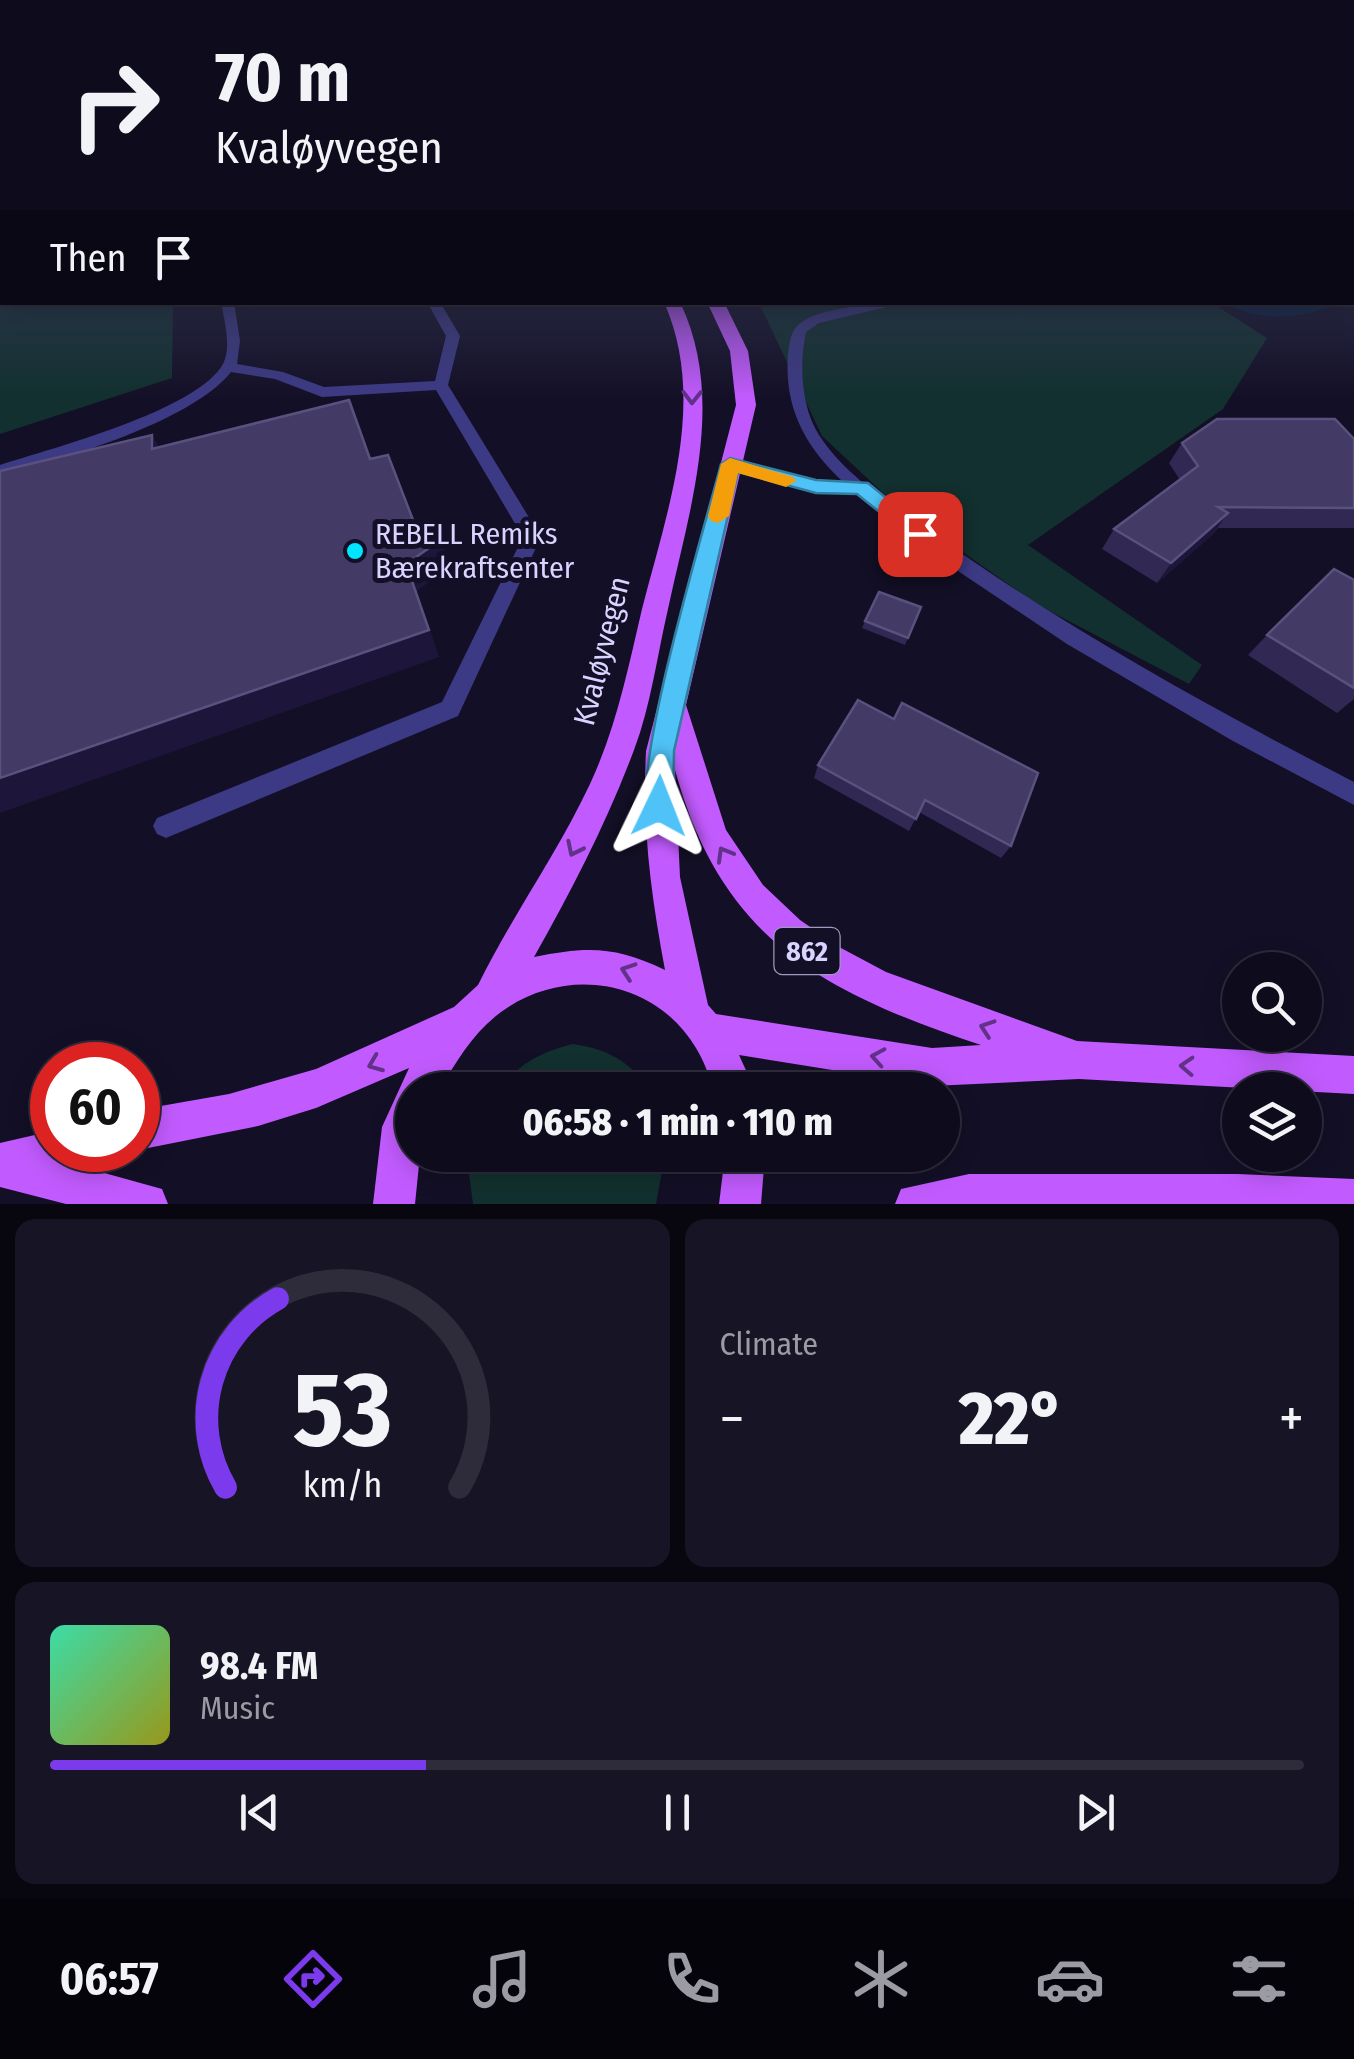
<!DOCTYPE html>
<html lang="en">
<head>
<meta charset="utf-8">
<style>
	:root { --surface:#0e0b1c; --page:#171425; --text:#f1f3f6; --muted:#9b9ba3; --line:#2e2b3b; --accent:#7c3aed }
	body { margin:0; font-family:"Fira Sans Condensed",sans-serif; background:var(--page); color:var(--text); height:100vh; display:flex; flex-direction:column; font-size:38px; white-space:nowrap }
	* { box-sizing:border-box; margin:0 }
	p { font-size:32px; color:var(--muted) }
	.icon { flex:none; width:55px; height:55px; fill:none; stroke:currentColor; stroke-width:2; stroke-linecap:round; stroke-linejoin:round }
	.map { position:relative; height:1204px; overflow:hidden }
	.panel { display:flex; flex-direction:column; gap:15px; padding:15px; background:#08060f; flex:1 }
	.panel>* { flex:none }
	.hud { position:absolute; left:0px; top:0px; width:1355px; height:305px; box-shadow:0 5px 25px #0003,0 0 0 2px var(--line); background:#0e0b1c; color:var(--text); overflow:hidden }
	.buttons { position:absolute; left:1222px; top:952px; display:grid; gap:20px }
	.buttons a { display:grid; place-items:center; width:100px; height:100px; border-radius:50%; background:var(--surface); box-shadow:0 5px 25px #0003,0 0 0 2px var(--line); font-size:50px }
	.speed { position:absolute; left:30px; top:1042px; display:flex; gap:20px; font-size:50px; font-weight:700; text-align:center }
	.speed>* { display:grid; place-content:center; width:130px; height:130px; border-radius:50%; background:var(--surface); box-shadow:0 5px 25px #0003,0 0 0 2px var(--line); line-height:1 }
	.speed .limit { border:15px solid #d22; background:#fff; color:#111 }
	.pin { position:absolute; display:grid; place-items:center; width:85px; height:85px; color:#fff; margin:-42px; border-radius:20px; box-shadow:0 5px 15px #0006 }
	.me { position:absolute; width:110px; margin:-55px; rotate:2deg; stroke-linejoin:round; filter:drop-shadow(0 0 8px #0008) }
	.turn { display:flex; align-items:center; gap:35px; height:210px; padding:0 50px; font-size:45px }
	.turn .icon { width:130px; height:130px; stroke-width:2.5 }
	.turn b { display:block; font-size:70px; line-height:85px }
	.then { display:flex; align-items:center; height:95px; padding:0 50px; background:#0003; gap:20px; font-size:38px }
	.big { font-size:75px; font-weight:800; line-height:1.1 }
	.panel .card { flex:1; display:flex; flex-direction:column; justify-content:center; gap:15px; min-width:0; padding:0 35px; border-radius:20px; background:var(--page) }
	.panel .dial { align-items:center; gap:0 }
	.dial svg { height:260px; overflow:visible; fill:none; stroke:var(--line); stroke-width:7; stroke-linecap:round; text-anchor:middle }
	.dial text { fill:var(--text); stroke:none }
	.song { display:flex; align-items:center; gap:30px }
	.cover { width:120px; height:120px; border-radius:15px; background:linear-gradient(135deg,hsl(160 70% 55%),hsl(60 70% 35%)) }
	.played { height:10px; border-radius:5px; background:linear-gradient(90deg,var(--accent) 30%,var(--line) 30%) }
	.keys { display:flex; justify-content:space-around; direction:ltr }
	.heat { display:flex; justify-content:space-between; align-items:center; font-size:55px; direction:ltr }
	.panel .tiles { flex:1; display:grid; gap:15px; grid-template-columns:1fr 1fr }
	.card:last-child { grid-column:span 2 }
	.trip { position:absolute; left:395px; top:1072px; width:565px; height:100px; border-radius:50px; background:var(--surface); box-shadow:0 5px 25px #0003,0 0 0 2px var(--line); font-weight:800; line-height:100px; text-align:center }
	.tab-bar { display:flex; height:160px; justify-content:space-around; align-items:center; background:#06040b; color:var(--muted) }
	.tab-bar .icon { width:70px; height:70px }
	.tab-bar .current { color:var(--accent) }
	.tab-bar b { font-size:45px; color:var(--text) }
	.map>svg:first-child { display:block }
	.green { fill:#12302f }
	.water { fill:#0a1f44 }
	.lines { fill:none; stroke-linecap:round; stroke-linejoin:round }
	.service { fill:#3d3a85; fill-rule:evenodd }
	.primary { fill:#c25bff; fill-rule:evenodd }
	.wall { fill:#312854 }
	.shaded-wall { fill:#1d163a }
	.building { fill:#433a66; stroke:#5a527e; stroke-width:2.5 }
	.oneway { stroke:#623188 }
	.route { fill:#4fc3f7; stroke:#337fa1; stroke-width:2.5 }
	.slow { fill:#f59e0b }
	.poi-dot { fill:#00e5ff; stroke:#130f26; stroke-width:4 }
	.labels { text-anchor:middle; stroke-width:10; stroke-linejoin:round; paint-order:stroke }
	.shield { fill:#130f26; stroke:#9e99be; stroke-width:2.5 }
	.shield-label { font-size:28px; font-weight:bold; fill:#d9d4ff }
	.poi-label { font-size:30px; fill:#d9d4ff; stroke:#130f26; text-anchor:start }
	.street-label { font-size:30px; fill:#d9d4ff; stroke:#130f26 }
</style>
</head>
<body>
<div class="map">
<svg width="1354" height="1204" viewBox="0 0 1354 1204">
	<rect width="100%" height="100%" fill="#130f26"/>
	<g class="green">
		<path d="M 0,230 L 2,302 L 173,303 L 172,378 L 0,434 Z"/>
		<path d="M 759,303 L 1212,303 L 1267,338 L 1223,409 L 1028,545 L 1202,665 L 1189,684 L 1038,605 L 897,506 L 822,436 Z"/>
		<path d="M 573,1044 C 607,1049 630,1061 649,1090 L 498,1090 C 519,1064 540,1052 573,1044 Z"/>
		<path d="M 472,1155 L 665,1155 L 656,1204 L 473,1204 L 469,1174 Z"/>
	</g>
	<path class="water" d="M 1223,303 L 1341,303 C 1303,319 1260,323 1223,303 Z"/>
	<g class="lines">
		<g class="service">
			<path d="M 221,302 L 234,302 L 240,341 L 237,364 L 283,372 L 324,387 L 435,381 L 446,336 L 427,302 L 440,302 L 460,336 L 448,385 L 541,537 L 458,716 L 166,838 L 157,834 L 153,826 L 157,818 L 442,702 L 523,537 L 436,390 L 322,397 L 275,379 L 231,372 C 191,422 63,459 0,476 L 0,465 C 52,448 196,411 223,364 C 232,346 224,320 221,302 Z"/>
			<path d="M 880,302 L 908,302 L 819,323 L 806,332 C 799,364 801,407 819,435 C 846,477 894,506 934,534 C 1067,629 1209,707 1354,782 L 1354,805 L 1233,741 L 1067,644 L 961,573 L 856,493 L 816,492 L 724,468 L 722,464 L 730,459 L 816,480 L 842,481 C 805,446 784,408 788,355 C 789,346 790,333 797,326 C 816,308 856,308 880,302 Z"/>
		</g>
		<g class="primary">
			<path d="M 664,302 L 680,302 C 727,400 689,510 668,609 C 657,656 651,705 634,750 C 607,822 572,890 534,957 C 587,946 616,946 665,970 C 651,894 642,829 646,751 L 736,405 L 730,351 L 707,302 L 724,302 L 748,351 L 756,405 L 686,705 L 726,830 L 763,885 L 800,920 L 841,948 L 886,972 L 1077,1041 L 1354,1056 L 1354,1094 L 1079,1079 L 932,1086 L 739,1055 L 755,1090 L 715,1090 C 709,1076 704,1061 696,1048 C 655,979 565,965 501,1012 C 474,1032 456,1061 440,1090 L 412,1090 L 412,1155 L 420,1155 L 415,1204 L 373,1204 L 382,1127 L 409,1068 L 316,1108 L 258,1126 L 138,1150 L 138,1110 L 229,1094 L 316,1069 L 454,1007 L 478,985 C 512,916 557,854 590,784 C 616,728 628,669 642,609 C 667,511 708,401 664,302 ZM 675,770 C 722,941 823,992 981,1045 L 932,1048 L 716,1014 L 708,1005 L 680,877 Z"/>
			<path d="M 52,1131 L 52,1150 L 77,1150 L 72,1164 L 162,1189 L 168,1204 L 66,1204 L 0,1187 L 0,1143 Z"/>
			<path d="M 725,1155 L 765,1155 L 761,1204 L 719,1204 Z"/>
			<path d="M 969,1174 L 1238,1174 L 1354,1179 L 1354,1204 L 895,1204 L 901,1189 Z"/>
		</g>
	</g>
	<g class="wall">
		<path d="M 1354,439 L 1354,528 L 1218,528 L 1213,534 L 1157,583 L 1102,549 L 1114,529 L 1180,480 L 1169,463 L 1182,443 Z"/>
		<path d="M 1354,580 L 1354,699 L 1337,713 L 1248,655 L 1267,635 Z"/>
		<path d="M 921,607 L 905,645 L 862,628 L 865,621 Z"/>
		<path d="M 858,700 L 1011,846 L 1001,858 L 919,812 L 909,831 L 814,778 L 818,765 Z"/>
	</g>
	<g class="shaded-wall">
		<path d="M 152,435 L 169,462 L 152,449 Z"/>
		<path d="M 1228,513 L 1213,534 L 1157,583 L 1171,563 Z"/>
		<path d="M 442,539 L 450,566 L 417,591 L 439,657 L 0,813 L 0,778 L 406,564 Z"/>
	</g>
	<g class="building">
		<path d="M 349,400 L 370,459 L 388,455 L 413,520 L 442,539 L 406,564 L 429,630 L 0,778 L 0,471 L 152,435 L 152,449 Z"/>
		<path d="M 1217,419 L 1335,419 L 1354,439 L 1354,508 L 1218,507 L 1228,513 L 1171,563 L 1114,529 L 1198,466 L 1182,443 Z"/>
		<path d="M 1334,569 L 1354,580 L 1354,688 L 1267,635 Z"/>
		<path d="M 879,592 L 921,607 L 908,638 L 865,621 Z"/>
		<path d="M 858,700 L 894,719 L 902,703 L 1038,773 L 1011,846 L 925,800 L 916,819 L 818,765 Z"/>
	</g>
	<defs><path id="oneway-chevron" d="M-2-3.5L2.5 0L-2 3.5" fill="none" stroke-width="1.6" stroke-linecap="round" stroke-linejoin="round" transform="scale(2.5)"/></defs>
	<g class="oneway">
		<use href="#oneway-chevron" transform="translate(692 397) rotate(91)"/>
		<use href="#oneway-chevron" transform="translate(574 849) rotate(116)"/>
		<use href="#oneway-chevron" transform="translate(724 854) rotate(-120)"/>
		<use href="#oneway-chevron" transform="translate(628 971) rotate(-161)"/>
		<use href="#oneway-chevron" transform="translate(987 1028) rotate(-161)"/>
		<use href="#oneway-chevron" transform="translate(878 1057) rotate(-170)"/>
		<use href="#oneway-chevron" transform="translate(375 1064) rotate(158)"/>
		<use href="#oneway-chevron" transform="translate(1187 1066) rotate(-177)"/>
	</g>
	<linearGradient id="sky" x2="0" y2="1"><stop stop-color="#0a0815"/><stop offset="0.58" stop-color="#333752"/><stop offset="1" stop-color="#333752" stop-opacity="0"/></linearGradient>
	<rect width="1354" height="399" fill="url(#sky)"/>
	<path class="route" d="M 730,458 L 816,480 L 868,483 L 930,534 L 927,539 L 913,539 L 857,494 L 816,493 L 738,472 L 674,751 L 673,806 L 669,815 L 659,819 L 649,815 C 630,773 706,523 721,464 Z"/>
	<path class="slow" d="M 730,458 L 793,477 L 796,481 L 786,487 L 738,473 L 729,516 L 718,523 L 711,521 L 708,516 L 721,464 Z"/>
	<circle class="poi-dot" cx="355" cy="551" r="10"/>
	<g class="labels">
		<rect class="shield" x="774.5" y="928" width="65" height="46" rx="8"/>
		<g class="shield-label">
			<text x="807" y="961">862</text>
		</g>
		<g class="poi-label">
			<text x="375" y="544">REBELL Remiks<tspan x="375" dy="34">Bærekraftsenter</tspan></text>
		</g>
		<g class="street-label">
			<text transform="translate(602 651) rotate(-76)" y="10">Kvaløyvegen</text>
		</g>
	</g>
</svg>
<div class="buttons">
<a><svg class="icon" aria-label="search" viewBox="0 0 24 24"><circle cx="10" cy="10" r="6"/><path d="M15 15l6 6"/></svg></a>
<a><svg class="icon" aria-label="layers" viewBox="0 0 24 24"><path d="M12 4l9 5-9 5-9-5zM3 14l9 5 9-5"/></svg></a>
</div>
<div class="speed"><div class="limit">60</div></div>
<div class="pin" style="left:920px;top:534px;background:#d93025"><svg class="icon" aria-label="arrive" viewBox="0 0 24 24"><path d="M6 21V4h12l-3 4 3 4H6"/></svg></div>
<svg class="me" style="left:659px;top:806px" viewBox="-20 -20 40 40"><path d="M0-17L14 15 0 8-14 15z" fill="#4fc3f7" stroke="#fff" stroke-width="4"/></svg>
<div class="trip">06:58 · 1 min · 110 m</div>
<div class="hud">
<div class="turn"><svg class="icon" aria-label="right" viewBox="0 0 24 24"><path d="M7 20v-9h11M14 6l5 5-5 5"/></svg><div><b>70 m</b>Kvaløyvegen</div></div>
<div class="then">Then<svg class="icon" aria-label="arrive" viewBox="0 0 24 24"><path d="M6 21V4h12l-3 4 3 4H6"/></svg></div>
</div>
</div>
<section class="panel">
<div class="tiles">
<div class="card dial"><svg viewBox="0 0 100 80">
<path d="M14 69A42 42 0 1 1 86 69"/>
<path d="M14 69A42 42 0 0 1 30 11" stroke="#7c3aed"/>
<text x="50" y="56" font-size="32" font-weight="700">53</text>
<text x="50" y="72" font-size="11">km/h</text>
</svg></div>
<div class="card"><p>Climate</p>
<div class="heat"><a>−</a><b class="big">22°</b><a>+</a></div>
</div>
<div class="card">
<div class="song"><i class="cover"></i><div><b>98.4 FM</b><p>Music</p></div></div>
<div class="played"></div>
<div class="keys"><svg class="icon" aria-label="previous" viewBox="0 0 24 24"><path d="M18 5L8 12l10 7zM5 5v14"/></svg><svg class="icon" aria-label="pause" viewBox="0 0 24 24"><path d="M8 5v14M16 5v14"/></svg><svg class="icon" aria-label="next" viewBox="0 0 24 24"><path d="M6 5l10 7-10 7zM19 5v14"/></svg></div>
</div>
</div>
</section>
<nav class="tab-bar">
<b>06:57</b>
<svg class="icon current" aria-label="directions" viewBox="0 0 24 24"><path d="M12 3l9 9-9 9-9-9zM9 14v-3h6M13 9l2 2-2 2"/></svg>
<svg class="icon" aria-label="music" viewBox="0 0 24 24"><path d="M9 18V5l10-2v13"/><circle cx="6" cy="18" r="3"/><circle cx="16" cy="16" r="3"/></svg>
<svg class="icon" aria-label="phone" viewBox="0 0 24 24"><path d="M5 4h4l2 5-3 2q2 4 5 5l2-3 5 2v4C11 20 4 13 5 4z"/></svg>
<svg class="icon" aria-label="climate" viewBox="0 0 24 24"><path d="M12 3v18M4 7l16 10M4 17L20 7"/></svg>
<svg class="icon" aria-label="car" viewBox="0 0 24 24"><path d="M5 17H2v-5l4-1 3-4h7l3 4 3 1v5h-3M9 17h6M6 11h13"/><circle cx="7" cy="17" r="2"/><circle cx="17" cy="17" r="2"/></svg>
<svg class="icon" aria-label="filters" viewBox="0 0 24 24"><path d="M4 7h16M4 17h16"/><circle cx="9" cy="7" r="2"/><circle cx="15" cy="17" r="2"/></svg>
</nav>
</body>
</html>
